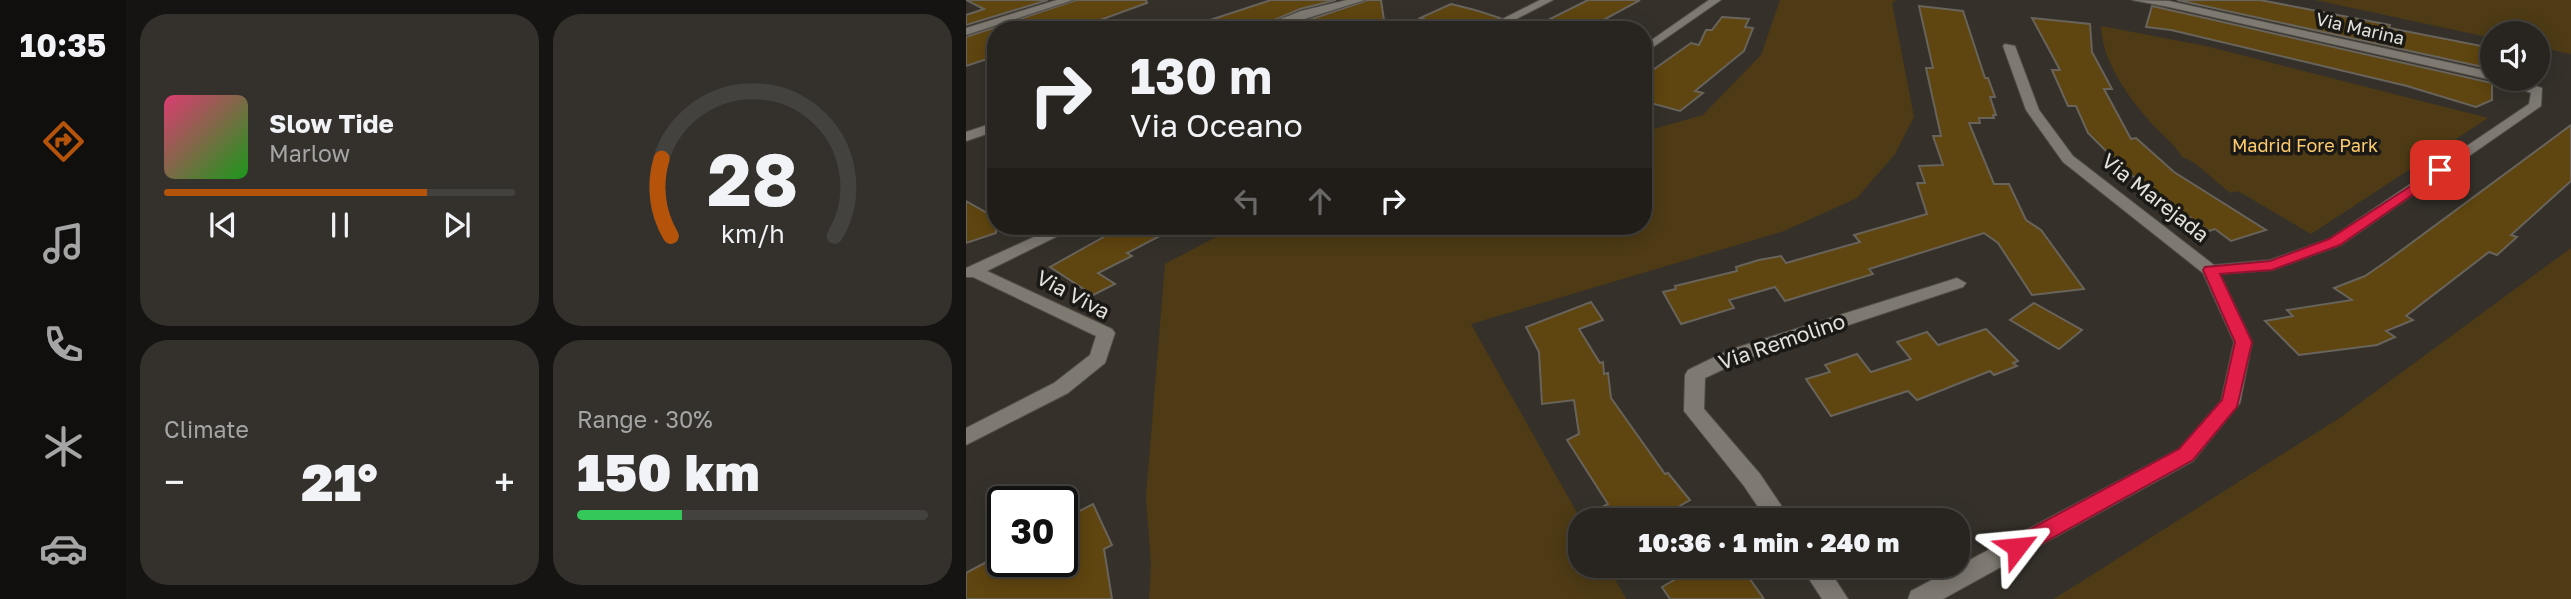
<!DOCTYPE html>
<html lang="en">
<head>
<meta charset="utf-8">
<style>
	:root { --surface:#282520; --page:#34312d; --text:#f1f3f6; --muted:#a5a5a5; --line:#44423e; --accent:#b45309 }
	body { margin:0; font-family:"Golos Text",sans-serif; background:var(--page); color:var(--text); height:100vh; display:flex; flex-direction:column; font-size:26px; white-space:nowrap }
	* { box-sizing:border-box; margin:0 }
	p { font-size:23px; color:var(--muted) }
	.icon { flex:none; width:38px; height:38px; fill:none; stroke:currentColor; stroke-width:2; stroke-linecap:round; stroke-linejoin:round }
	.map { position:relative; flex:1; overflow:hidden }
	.drawer { display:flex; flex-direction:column; gap:14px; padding:14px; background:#161412; width:840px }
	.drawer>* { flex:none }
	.banner { position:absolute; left:21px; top:21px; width:665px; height:214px; border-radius:28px; box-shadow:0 4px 18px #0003,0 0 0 2px var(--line); background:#282520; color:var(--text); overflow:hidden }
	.buttons { position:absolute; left:1514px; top:21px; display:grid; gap:14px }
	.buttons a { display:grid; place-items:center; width:70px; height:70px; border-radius:50%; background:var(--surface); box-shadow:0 4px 18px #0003,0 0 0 2px var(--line); font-size:35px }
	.speed { position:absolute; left:21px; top:486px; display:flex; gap:14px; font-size:35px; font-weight:700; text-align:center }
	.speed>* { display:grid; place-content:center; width:91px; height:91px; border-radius:50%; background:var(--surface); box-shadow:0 4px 18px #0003,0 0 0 2px var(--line); line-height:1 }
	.speed .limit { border:4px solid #111; border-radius:10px; background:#fff; color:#111 }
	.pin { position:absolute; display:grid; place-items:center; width:60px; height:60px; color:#fff; margin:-30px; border-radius:14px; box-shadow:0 4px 10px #0006 }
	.me { position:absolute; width:77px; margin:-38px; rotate:61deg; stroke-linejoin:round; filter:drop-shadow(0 0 5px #0008) }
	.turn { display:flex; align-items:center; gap:24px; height:147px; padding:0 28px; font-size:32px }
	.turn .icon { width:91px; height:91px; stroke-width:2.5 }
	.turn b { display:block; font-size:49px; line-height:60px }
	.lanes { display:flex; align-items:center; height:66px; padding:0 28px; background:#0003; justify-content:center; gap:35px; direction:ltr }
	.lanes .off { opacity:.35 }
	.big { font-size:52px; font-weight:800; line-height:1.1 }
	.drawer .card { flex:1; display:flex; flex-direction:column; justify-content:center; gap:10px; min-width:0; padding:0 24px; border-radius:28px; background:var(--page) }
	.drawer .dial { align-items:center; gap:0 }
	.dial svg { height:182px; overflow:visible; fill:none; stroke:var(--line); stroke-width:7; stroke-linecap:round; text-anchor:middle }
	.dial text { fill:var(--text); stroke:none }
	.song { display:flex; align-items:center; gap:21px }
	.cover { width:84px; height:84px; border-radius:10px; background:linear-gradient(135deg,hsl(340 70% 55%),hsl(120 70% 35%)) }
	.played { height:7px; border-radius:4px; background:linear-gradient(90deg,var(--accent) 75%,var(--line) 75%) }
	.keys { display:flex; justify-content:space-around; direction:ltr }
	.heat { display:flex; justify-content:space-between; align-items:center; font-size:38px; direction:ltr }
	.charge { height:10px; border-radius:5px; background:linear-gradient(90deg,#34c759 30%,var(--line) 0) }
	.drawer .tiles { flex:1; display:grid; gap:14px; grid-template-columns:repeat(2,1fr) }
	.trip { position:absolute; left:602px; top:508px; width:402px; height:70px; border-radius:28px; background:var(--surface); box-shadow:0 4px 18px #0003,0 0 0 2px var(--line); font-weight:800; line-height:70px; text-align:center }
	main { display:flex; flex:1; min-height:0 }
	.dock { display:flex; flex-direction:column; width:126px; justify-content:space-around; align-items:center; background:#100f0d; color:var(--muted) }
	.dock .icon { width:49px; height:49px }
	.dock .active { color:var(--accent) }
	.dock b { font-size:32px; color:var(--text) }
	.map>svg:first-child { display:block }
	.green { fill:#4e3b15 }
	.building { fill:#5f450f; stroke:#68635b; stroke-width:2 }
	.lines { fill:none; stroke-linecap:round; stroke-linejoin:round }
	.minor-casing { stroke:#514d47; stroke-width:2 }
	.minor { fill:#7e7a72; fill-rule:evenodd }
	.route { fill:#e11d48; stroke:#92132f; stroke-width:2 }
	.labels { text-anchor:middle; stroke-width:7; stroke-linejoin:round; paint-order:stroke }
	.far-street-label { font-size:18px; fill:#e4e2dd; stroke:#1b1916 }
	.far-park-label { font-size:18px; fill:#fdcb6d; stroke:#1b1916 }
	.street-label { font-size:21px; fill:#e4e2dd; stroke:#1b1916 }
</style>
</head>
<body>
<main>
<nav class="dock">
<b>10:35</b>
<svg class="icon active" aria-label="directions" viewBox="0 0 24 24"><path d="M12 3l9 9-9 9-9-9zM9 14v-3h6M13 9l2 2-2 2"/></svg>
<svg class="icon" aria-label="music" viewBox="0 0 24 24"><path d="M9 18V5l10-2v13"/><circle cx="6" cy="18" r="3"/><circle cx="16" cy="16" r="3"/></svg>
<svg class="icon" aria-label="phone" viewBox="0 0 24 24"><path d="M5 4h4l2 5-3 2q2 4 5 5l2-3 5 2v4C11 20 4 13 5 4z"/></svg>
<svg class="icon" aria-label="climate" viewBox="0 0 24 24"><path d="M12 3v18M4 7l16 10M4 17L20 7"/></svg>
<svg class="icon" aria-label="car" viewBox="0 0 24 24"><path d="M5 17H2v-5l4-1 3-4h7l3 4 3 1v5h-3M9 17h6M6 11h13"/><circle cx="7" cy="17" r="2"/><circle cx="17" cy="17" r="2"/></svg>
</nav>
<section class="drawer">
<div class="tiles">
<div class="card">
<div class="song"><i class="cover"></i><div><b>Slow Tide</b><p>Marlow</p></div></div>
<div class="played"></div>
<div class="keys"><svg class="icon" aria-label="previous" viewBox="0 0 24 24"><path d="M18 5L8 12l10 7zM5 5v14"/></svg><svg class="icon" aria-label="pause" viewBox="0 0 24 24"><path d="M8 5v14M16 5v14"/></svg><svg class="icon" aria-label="next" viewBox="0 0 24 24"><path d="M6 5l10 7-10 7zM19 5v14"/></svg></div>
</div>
<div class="card dial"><svg viewBox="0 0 100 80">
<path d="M14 69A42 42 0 1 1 86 69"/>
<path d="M14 69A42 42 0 0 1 10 35" stroke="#b45309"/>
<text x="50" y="56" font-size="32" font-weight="700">28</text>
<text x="50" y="72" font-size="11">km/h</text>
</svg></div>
<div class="card"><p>Climate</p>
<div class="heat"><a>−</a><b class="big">21°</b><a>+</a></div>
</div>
<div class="card"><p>Range · 30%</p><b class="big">150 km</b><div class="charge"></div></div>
</div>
</section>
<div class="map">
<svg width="1605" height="599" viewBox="0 0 1605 599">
	<rect width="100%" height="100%" fill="#35312a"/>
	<g class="green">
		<path d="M 814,0 L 930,0 L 926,3 L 948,117 L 929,154 L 891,198 L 818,231 L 505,324 L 615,520 L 614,565 L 641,565 L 660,599 L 183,599 L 185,564 L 180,497 L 199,264 L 271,226 L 677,226 L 677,132 L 737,115 L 795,55 Z"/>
		<path d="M 1349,0 L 1605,0 L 1605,54 L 1572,47 L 1572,33 L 1526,33 L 1526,38 Z"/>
		<path d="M 1135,26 L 1240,46 L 1522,118 L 1345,234 L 1272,191 L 1265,193 C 1248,182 1234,163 1216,157 C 1206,140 1192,132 1180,117 C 1159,92 1136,59 1135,26 Z"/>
		<path d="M 1605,248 L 1605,599 L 1088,599 L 1375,417 Z"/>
	</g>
	<g class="building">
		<path d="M 0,0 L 82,0 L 0,25 L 0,15 L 18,9 Z"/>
		<path d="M 110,0 L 180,0 L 181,3 L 107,30 L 30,30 L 30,56 L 0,66 L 0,37 Z"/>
		<path d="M 305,0 L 370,0 L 334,9 L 285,30 L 224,30 L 223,27 Z"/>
		<path d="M 402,0 L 415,0 L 418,20 L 379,30 L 313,30 Z"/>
		<path d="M 622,0 L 674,0 L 619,30 L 562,30 Z"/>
		<path d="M 1211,0 L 1294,0 L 1424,25 L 1423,28 L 1526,48 L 1526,69 Z"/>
		<path d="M 485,4 L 509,10 L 534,18 L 513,30 L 494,30 L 454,18 Z"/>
		<path d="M 953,6 L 997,11 L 1019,78 L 1022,78 L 1029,97 L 1024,97 L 1030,115 L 1027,115 L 1028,118 L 1013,118 L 1014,123 L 1003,123 L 1028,184 L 1043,184 L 1060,220 L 1075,230 L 1118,289 L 1066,295 L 1032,243 L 1018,233 L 903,269 L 907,274 L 819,301 L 809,287 L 763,300 L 768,308 L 715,324 L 697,292 L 710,289 L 709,286 L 771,271 L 770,267 L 793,260 L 815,256 L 820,263 L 894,242 L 888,235 L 961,214 L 951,183 L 959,183 L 953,166 L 977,165 L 967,136 L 975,136 L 960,68 L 967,68 Z"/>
		<path d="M 1186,6 L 1526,83 L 1526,100 L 1510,107 L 1441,86 L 1205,30 L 1180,27 Z"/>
		<path d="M 756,17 L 783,19 L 779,27 L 787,28 L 778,51 L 729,91 L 737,93 L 714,111 L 677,101 L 677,77 L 725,43 L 733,45 L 740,30 L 746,30 Z"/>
		<path d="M 1066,18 L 1124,24 L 1126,52 L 1146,89 L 1138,89 L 1165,139 L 1170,138 L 1208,172 L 1300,230 L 1265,241 L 1249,229 L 1243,231 L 1161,172 L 1122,133 L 1110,106 L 1102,106 L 1086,70 L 1094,70 Z"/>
		<path d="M 1605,125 L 1605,181 L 1545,235 L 1551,237 L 1531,255 L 1523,252 L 1440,316 L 1447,320 L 1420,331 L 1429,337 L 1411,345 L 1333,355 L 1299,321 L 1327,316 L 1321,310 L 1386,300 L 1368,288 L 1399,276 L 1421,261 Z"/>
		<path d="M 0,201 L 30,218 L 30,233 L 0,243 Z"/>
		<path d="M 168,226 L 213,226 L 161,253 L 166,256 L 132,273 L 149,284 L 127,295 L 84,267 L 143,234 L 148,236 Z"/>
		<path d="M 625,302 L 637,320 L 613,329 L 634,363 L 637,362 L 638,374 L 642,373 L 645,398 L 699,474 L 702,473 L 724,500 L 712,507 L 722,520 L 611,520 L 642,504 L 601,440 L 613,434 L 608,400 L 576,404 L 573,352 L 560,327 Z"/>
		<path d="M 1068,303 L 1116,330 L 1093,349 L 1044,320 Z"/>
		<path d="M 1020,329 L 1052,361 L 1047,363 L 1051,366 L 1028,375 L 1024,371 L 951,400 L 942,391 L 865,416 L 840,379 L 864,372 L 859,365 L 891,354 L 905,372 L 945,359 L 931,342 L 961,332 L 972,345 Z"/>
		<path d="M 127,504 L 146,545 L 138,549 L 146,599 L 0,599 L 0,573 L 37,553 L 37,562 L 96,562 L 96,520 Z"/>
		<path d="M 734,565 L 774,565 L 798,599 L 704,599 L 696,587 Z"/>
	</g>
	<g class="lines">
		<defs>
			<g id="minor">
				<path d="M 91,0 L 107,0 L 0,35 L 0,28 Z"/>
				<path d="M 381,0 L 399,0 L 303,30 L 287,30 L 335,11 Z"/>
				<path d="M 574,0 L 587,0 L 529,30 L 515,30 Z"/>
				<path d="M 743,0 L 755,0 L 677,54 L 677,46 Z"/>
				<path d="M 1166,0 L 1203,1 L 1526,72 L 1526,79 L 1547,79 L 1576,88 L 1575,106 L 1375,245 L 1306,270 L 1254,274 L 1286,342 L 1274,403 L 1227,461 L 977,599 L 942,599 L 945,591 L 1213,449 L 1255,401 L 1268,342 L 1237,273 L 1097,162 L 1060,110 L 1037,46 L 1039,44 L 1049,46 L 1073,110 L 1107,156 L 1248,265 L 1304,260 L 1363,239 L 1563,104 L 1565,93 L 1529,79 L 1526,80 L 1203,7 Z"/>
				<path d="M 30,122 L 30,131 L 0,141 L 0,132 Z"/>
				<path d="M 92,226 L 112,226 L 21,271 L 146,329 L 149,333 L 139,363 L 102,393 L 0,445 L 0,428 L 88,383 L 124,355 L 130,336 L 7,277 L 0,277 L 0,268 Z"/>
				<path d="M 991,278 L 1000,283 L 997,287 L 777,360 L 739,378 L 738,409 L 794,474 L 825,520 L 801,520 L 778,486 L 718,411 L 719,375 L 722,370 L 763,350 Z"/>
				<path d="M 834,565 L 860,565 L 882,599 L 856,599 Z"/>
			</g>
		</defs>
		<use href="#minor" class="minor-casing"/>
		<use href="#minor" class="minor"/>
	</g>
	<path class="route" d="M 1474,167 L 1478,168 L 1478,173 L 1374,245 L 1306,270 L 1254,274 L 1286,342 L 1271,407 L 1227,460 L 1059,553 L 1051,556 L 1044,553 L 1040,547 L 1044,540 L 1213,449 L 1256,400 L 1269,342 L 1237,270 L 1239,267 L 1304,261 L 1363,239 Z"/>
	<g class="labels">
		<g class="far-street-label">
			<text transform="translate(1394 29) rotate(13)" y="6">Via Marina</text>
		</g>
		<g class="far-park-label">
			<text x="1339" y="152">Madrid Fore Park</text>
		</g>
		<g class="street-label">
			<text transform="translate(1189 198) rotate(38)" y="7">Via Marejada</text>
			<text transform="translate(107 295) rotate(28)" y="7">Via Viva</text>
			<text transform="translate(816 342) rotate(-19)" y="7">Via Remolino</text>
		</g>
	</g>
</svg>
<div class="buttons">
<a><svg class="icon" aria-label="sound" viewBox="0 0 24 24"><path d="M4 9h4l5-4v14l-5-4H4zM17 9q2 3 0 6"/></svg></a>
</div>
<div class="speed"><div class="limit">30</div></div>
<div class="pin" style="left:1474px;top:170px;background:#d93025"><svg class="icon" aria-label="arrive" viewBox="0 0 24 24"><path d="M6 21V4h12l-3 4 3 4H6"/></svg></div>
<svg class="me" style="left:1051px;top:547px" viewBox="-20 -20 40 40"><path d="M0-17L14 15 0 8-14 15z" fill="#e11d48" stroke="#fff" stroke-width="4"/></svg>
<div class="trip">10:36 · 1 min · 240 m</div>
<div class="banner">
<div class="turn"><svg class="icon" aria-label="right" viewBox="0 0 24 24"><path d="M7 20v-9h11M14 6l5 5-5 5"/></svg><div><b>130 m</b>Via Oceano</div></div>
<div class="lanes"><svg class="icon off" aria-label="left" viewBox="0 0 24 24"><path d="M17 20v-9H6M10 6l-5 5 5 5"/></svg><svg class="icon off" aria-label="ahead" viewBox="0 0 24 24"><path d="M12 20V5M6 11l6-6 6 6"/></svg><svg class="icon" aria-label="right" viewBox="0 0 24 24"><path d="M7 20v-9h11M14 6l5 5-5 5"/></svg></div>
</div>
</div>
</main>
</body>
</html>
